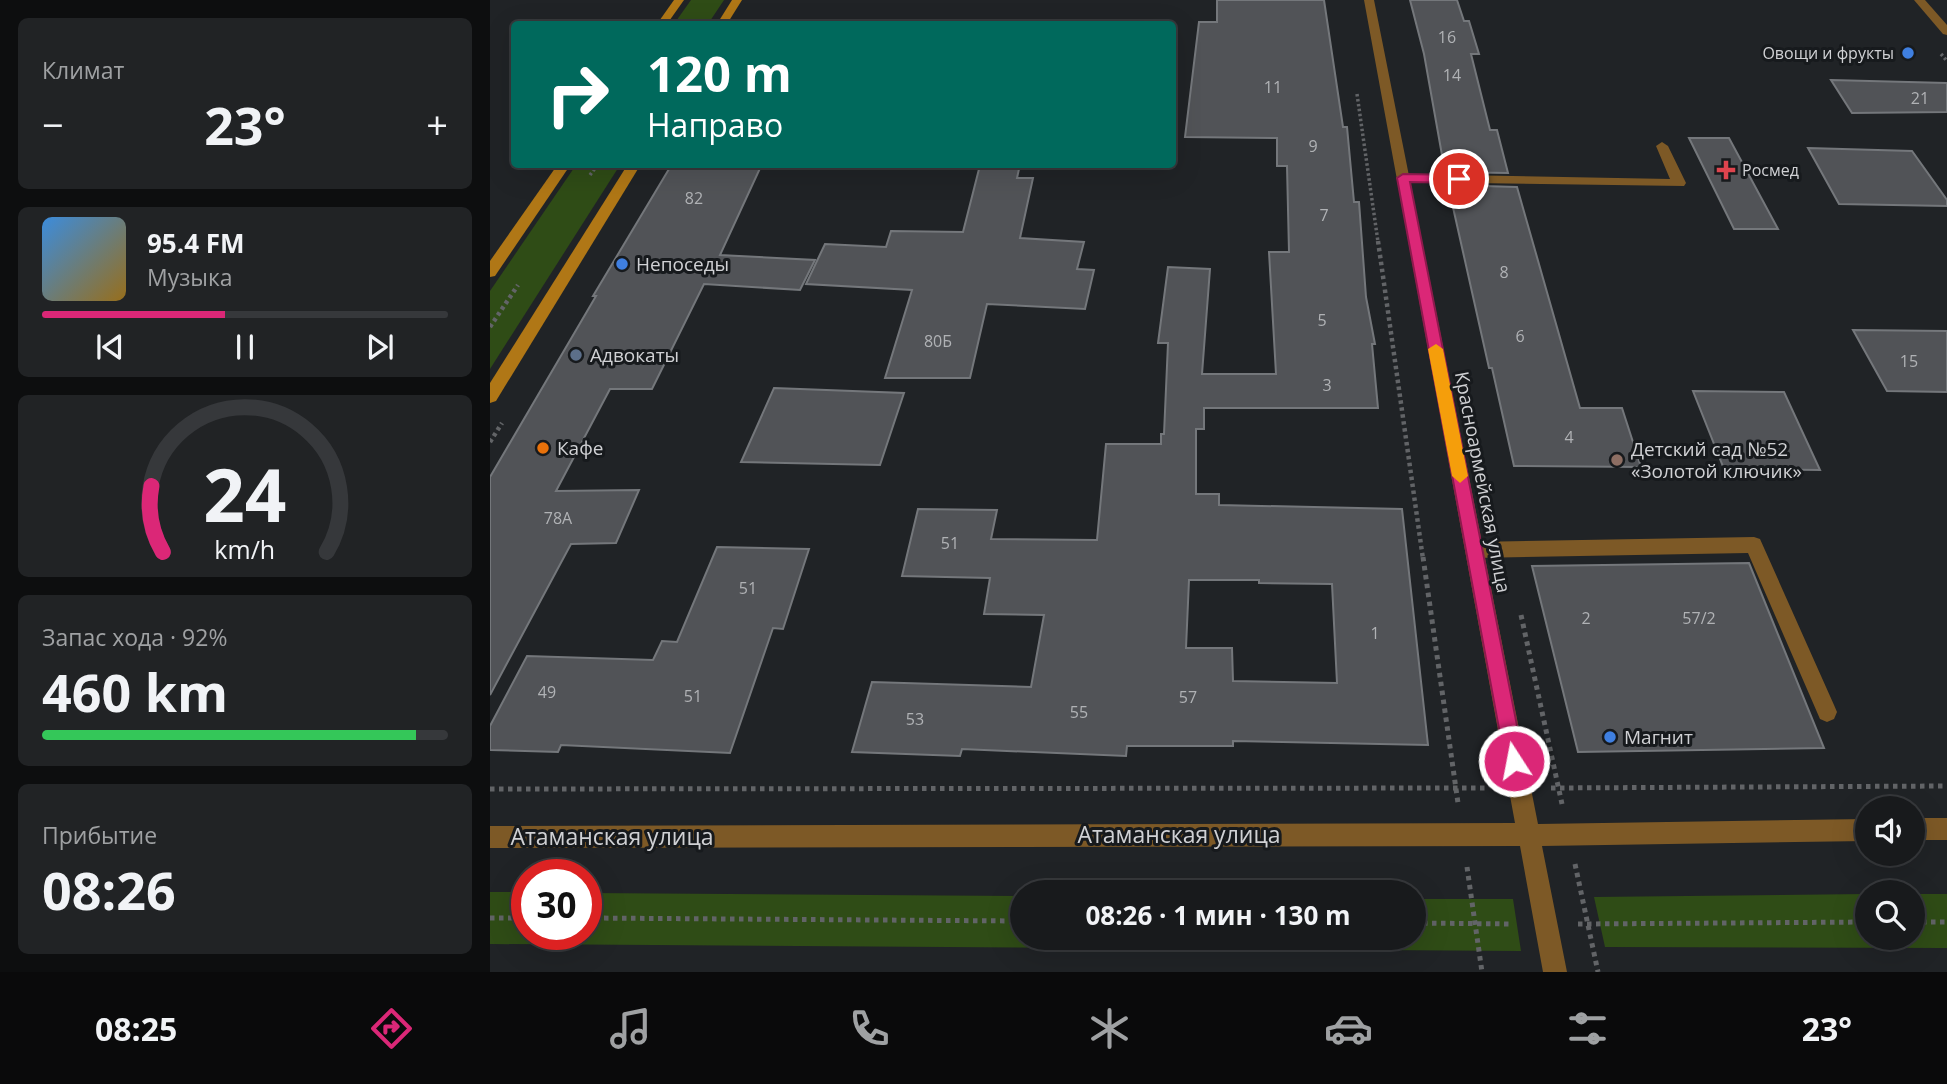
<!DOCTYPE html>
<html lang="ru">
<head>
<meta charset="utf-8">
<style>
	:root { --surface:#181a1c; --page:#212325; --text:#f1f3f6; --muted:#9fa1a3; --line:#36383b; --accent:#db2777 }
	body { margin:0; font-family:"Open Sans",sans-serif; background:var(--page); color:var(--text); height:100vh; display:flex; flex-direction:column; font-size:26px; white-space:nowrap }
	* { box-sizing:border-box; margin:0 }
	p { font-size:23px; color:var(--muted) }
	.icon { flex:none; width:38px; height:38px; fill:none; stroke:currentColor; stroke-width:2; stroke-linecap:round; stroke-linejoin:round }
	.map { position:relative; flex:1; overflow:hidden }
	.panel { display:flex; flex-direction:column; gap:18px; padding:18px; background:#0d0e0f; width:490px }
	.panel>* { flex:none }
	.guide { position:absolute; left:21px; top:21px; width:665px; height:147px; border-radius:7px; box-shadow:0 7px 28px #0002,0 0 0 2px var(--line); background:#00695c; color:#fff; overflow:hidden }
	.controls { position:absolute; left:1365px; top:796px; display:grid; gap:14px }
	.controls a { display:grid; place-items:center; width:70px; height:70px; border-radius:50%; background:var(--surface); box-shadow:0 7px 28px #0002,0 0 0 2px var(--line); font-size:35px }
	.speed { position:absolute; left:21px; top:859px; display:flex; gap:14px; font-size:35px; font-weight:700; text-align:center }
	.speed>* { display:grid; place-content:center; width:91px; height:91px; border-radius:50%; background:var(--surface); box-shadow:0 7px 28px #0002,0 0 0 2px var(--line); line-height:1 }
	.speed .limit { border:10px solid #d22; background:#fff; color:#111 }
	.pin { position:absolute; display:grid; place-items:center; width:60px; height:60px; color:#fff; margin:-30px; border:4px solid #fff; border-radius:50%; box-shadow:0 2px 7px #0007 }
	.me { position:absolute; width:77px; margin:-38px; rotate:349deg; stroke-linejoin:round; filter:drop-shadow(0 0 5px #0008) }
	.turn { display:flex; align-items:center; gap:24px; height:147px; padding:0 21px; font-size:32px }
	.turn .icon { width:91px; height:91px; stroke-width:2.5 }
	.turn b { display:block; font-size:49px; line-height:60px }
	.big { font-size:52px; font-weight:700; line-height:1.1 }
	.panel .widget { flex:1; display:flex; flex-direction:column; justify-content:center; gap:10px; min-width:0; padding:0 24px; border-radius:10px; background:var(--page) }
	.panel .dial { align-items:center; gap:0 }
	.dial svg { height:182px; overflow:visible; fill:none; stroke:var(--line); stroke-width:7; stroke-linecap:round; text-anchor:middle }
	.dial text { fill:var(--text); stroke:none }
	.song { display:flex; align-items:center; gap:21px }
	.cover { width:84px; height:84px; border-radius:10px; background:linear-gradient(135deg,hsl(210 70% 55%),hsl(40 70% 35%)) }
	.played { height:7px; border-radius:4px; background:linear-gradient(90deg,var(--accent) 45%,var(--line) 45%) }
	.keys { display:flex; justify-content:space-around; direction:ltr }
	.heat { display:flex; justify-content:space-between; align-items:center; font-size:38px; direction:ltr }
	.charge { height:10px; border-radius:5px; background:linear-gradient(90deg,#34c759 92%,var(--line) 0) }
	.trip { position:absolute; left:520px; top:880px; width:416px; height:70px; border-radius:35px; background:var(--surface); box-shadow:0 7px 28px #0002,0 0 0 2px var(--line); font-weight:700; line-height:70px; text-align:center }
	.dock { display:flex; height:112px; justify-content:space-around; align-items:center; background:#0a0a0b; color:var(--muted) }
	.dock .icon { width:49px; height:49px }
	.dock .selected { color:var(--accent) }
	.dock b { font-size:32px; color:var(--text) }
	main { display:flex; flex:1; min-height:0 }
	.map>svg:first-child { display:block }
	.green { fill:#2f4c16 }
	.building { fill:#515357; stroke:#74777b; stroke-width:2; fill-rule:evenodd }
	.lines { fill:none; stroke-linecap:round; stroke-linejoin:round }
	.path-far2 { stroke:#626467; stroke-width:3.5; stroke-dasharray:2.5 2.5; stroke-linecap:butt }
	.path-far1 { stroke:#626467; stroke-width:4.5; stroke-dasharray:3.5 3.5; stroke-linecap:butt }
	.path { stroke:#626467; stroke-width:5; stroke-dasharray:4.5 4.5; stroke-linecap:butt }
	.lane { fill:#7d5926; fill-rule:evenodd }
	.street { fill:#7d5926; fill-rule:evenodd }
	.secondary { fill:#b07716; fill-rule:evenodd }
	.route { fill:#db2777; stroke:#8e194d; stroke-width:2 }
	.slow { fill:#f59e0b }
	.shop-dot { fill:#3f7fe0; stroke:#171a1d; stroke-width:2.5 }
	.health-dot { fill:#e0444e; stroke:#171a1d; stroke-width:2.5 }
	.service-dot { fill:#5c6f8a; stroke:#171a1d; stroke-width:2.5 }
	.food-dot { fill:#e8710a; stroke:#171a1d; stroke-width:2.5 }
	.education-dot { fill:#8d6e63; stroke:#171a1d; stroke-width:2.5 }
	.labels { text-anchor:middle; stroke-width:6; stroke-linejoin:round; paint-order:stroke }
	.number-label { font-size:16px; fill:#b0b2b5 }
	.far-poi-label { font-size:16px; fill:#d0d1d4; stroke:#171a1d; text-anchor:end }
	.poi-label { font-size:19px; fill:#d0d1d4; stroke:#171a1d; text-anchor:start }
	.street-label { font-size:19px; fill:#d0d1d4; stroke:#171a1d }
	.near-street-label { font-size:23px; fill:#d0d1d4; stroke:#171a1d }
</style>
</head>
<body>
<main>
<section class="panel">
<div class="widget"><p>Климат</p>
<div class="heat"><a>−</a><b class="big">23°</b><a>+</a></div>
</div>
<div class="widget">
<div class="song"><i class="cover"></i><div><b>95.4 FM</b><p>Музыка</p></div></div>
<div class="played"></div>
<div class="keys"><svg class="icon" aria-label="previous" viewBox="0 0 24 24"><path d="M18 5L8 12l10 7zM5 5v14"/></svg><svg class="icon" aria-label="pause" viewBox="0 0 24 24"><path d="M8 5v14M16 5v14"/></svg><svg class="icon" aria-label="next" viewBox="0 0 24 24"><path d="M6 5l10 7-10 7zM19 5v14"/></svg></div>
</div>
<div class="widget dial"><svg viewBox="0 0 100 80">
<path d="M14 69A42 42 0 1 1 86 69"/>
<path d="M14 69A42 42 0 0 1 9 40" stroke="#db2777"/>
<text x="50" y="56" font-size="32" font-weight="700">24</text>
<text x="50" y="72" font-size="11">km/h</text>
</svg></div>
<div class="widget"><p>Запас хода · 92%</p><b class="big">460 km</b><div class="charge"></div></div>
<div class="widget"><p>Прибытие</p><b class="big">08:26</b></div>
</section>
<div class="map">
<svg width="1457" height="972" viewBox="0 0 1457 972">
	<rect width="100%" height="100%" fill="#202326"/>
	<g class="green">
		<path d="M 201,0 L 234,0 L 218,24 L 184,24 Z"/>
		<path d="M 86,165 L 130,165 L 0,369 L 0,291 Z"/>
		<path d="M 0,892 L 37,892 L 37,934 L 96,934 L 96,893 L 532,896 L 532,938 L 924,938 L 924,899 L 1023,899 L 1031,951 L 0,944 Z"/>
		<path d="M 1377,894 L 1377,938 L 1423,938 L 1423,894 L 1457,894 L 1457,948 L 1115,947 L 1104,897 Z"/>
	</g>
	<g class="building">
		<path d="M 727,0 L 834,0 L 853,127 L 857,127 L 864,202 L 869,202 L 876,297 L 885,344 L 882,344 L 888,408 L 714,408 L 714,429 L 706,429 L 706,494 L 729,494 L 729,505 L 912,509 L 938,745 L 743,741 L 743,746 L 637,746 L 636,756 L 472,749 L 470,756 L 362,752 L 382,682 L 541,687 L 554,615 L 494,614 L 500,578 L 412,576 L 428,509 L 507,510 L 501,539 L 607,540 L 616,444 L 671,444 L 671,434 L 674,434 L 678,343 L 668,343 L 678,267 L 720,269 L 712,374 L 786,374 L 779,252 L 799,252 L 797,166 L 787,166 L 787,138 L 695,137 L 709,22 L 727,22 ZM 699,580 L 769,580 L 769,583 L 842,584 L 847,683 L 743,681 L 742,648 L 696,648 Z"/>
		<path d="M 920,0 L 967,0 L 974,21 L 979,21 L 989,54 L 981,54 L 1000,130 L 1007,130 L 1018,173 L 955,172 L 934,54 Z"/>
		<path d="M 1341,80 L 1457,83 L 1457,112 L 1362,113 Z"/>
		<path d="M 1199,138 L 1239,138 L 1288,229 L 1244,229 Z"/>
		<path d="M 1318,148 L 1422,151 L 1457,200 L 1457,206 L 1349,204 Z"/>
		<path d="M 182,164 L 272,164 L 230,255 L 325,260 L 310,290 L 214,284 L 162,389 L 120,389 L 66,491 L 149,490 L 126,543 L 81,544 L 0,695 L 0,477 L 106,296 L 103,296 Z"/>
		<path d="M 489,169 L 529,169 L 527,178 L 543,178 L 530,238 L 594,242 L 587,269 L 604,270 L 595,309 L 497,304 L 480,378 L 395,378 L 422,290 L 316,284 L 335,244 L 396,247 L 401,231 L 473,232 Z"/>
		<path d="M 958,185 L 1027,187 L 1090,408 L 1132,408 L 1151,467 L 1024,466 L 1002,368 L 999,368 Z"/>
		<path d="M 1363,330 L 1457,331 L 1457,392 L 1397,391 Z"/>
		<path d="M 284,388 L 414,393 L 390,465 L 251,462 Z"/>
		<path d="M 1203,391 L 1294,392 L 1330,470 L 1234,469 Z"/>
		<path d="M 227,547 L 319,549 L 293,629 L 283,628 L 240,753 L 71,745 L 68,752 L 0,750 L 0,726 L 37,656 L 163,660 L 172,641 L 187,642 Z"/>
		<path d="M 1259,563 L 1334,748 L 1088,752 L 1042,566 Z"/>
	</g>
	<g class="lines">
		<g class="path-far2">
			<path d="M 1451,54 L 1457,61"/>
			<path d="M 867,94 L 888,242"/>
			<path d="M 100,175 L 108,164"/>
		</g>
		<g class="path-far1">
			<path d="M 888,241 L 933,559"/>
			<path d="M 0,327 L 28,285"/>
			<path d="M 0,442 L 12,423"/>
		</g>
		<g class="path">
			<path d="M 933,557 L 968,803"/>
			<path d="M 1031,615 L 1072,804"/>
			<path d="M 1061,788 L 1457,786"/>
			<path d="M 0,789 L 997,788"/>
			<path d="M 1085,864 L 1108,972"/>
			<path d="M 977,867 L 992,972"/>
			<path d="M 0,918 L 37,918"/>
			<path d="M 96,918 L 532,921"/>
			<path d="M 1423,922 L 1457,922"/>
			<path d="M 924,923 L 1023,924"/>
			<path d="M 1088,924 L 1377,922"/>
		</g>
		<g class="lane">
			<path d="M 1172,142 L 1178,146 L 1196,183 L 1194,186 L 913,182 L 906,178 L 913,174 L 1180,179 L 1166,146 Z"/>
			<path d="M 1264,537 L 1270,539 L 1344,705 L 1347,712 L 1344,719 L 1337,722 L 1330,719 L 1258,553 L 984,558 L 978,556 L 975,550 L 978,544 L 984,542 Z"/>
		</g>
		<g class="street">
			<path d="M 874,0 L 884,0 L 1048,824 L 1377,819 L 1377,841 L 1052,846 L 1077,972 L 1053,972 L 1030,846 L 0,848 L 0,826 L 1025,823 Z"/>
			<path d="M 1424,0 L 1435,0 L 1457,25 L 1457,35 L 1453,34 Z"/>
			<rect x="1423" y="818" width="34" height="22"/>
		</g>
		<g class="secondary">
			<path d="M 184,0 L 194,0 L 177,24 L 167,24 Z"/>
			<path d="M 242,0 L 252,0 L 237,24 L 227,24 Z"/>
			<path d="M 68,164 L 81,164 L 5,276 L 0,277 L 0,261 Z"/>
			<path d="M 138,164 L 151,164 L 6,401 L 0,403 L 0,383 Z"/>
		</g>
	</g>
	<path class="route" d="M 913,174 L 969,175 L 975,179 L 969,183 L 920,182 L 1034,761 L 1031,768 L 1024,771 L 1017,768 L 1015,761 L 907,178 Z"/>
	<path class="slow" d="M 946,344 L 953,349 L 978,476 L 970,483 L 962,476 L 938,349 Z"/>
	<g class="shop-dot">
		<circle cx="1418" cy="53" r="7"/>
		<circle cx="132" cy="264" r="7"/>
		<circle cx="1120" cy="737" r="7"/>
	</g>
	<path class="health-dot" d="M1232.5 159.5h7v7h7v7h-7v7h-7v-7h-7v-7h7z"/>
	<circle class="service-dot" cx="86" cy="355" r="7"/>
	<circle class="food-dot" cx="53" cy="448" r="7"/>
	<circle class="education-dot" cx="1127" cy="460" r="7"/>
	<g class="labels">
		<g class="number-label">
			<text x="957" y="43">16</text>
			<text x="962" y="81">14</text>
			<text x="783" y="93">11</text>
			<text x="1430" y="104">21</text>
			<text x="823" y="152">9</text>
			<text x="204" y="204">82</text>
			<text x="834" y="221">7</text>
			<text x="1014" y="278">8</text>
			<text x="832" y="326">5</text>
			<text x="1030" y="342">6</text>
			<text x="448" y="347">80Б</text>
			<text x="1419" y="367">15</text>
			<text x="837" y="391">3</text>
			<text x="1079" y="443">4</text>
			<text x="68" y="524">78А</text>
			<text x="460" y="549">51</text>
			<text x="258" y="594">51</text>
			<text x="1096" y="624">2</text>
			<text x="1209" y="624">57/2</text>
			<text x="885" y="639">1</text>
			<text x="57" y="698">49</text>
			<text x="203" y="702">51</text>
			<text x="698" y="703">57</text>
			<text x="589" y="718">55</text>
			<text x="425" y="725">53</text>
		</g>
		<g class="far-poi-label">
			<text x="1404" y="59">Овощи и фрукты</text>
			<text x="1252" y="176" text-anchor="start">Росмед</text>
		</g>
		<g class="poi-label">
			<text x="146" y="271">Непоседы</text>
			<text x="100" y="362">Адвокаты</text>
			<text x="67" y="455">Кафе</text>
			<text x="1141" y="456">Детский сад №52<tspan x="1141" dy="22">«Золотой ключик»</tspan></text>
			<text x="1134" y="744">Магнит</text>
		</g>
		<g class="street-label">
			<text transform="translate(993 482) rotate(79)" y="7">Красноармейская улица</text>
		</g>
		<g class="near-street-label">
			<text x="689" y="843">Атаманская улица</text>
			<text x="122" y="845">Атаманская улица</text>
		</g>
	</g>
</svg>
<div class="controls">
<a><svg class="icon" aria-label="sound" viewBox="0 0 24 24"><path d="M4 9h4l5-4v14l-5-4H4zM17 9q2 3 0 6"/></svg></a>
<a><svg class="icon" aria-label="search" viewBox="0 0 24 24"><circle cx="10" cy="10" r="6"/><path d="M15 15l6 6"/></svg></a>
</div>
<div class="speed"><div class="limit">30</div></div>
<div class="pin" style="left:969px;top:179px;background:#d93025"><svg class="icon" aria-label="arrive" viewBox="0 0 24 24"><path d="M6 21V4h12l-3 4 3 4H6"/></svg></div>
<svg class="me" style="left:1024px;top:761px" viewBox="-20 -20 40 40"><circle r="17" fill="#db2777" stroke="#fff" stroke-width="3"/><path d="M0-11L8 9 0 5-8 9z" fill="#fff"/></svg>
<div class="trip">08:26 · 1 мин · 130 m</div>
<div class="guide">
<div class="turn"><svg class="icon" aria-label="right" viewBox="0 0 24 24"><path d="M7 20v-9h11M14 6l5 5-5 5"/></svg><div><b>120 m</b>Направо</div></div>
</div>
</div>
</main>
<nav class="dock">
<b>08:25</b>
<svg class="icon selected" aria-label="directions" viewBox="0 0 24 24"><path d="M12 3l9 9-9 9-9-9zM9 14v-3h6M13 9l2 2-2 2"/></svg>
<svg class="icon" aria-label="music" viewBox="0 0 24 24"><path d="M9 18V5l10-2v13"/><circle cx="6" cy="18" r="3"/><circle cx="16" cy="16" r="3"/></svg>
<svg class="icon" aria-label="phone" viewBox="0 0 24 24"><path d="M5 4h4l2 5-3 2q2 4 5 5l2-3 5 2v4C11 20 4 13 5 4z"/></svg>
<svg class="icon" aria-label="climate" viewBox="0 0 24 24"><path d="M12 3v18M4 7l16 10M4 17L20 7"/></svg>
<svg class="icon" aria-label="car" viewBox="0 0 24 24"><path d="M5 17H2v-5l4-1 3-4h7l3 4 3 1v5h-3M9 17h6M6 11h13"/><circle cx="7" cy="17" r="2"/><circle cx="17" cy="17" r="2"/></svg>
<svg class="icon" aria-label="filters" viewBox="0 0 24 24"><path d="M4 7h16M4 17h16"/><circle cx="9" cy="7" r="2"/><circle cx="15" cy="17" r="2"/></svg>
<b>23°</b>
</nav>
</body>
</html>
